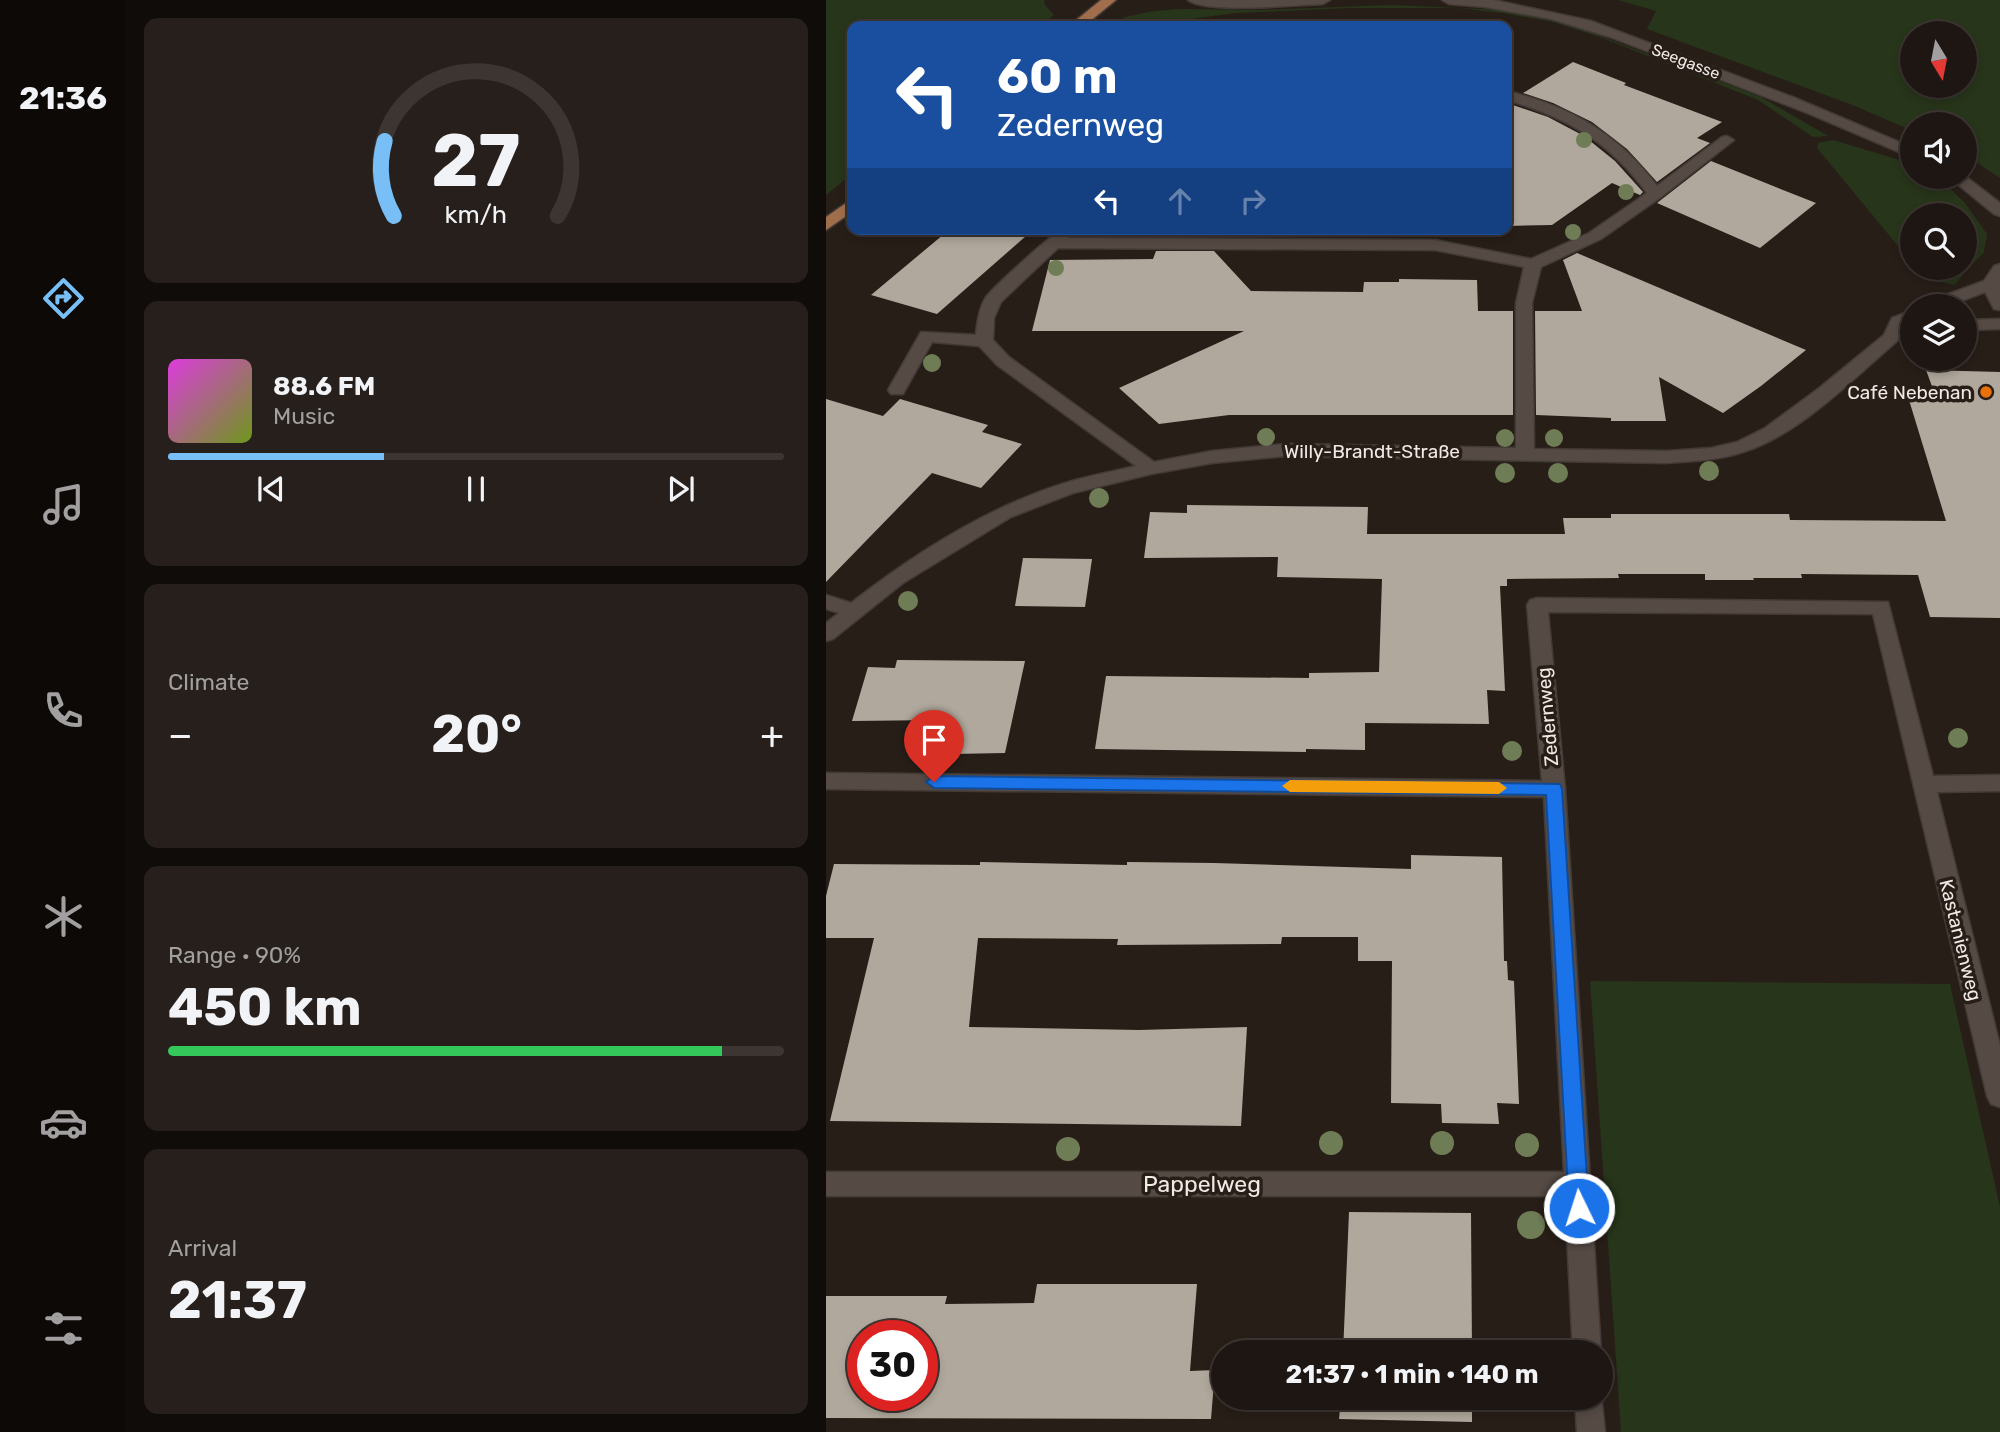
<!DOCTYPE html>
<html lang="en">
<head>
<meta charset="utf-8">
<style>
	:root { --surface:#1e1612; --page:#261f1b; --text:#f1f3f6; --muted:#a19f9f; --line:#3c3532; --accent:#78bff8 }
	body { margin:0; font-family:Rubik,sans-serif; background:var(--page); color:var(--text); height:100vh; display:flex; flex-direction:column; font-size:26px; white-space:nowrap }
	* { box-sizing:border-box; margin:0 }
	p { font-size:23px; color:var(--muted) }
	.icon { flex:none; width:38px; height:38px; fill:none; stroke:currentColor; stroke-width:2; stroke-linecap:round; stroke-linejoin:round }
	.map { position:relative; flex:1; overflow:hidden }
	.details { display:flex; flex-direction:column; gap:18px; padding:18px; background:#100c0a; width:700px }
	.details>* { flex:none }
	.guide { position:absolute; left:21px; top:21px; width:665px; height:214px; border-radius:14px; box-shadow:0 4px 10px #0003,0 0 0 2px var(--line); background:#1a4fa0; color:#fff; overflow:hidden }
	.needle { width:46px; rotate:170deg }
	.fabs { position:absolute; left:1074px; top:21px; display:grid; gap:14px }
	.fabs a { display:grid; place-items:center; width:77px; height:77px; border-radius:50%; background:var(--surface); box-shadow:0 4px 10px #0003,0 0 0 2px var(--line); font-size:35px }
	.speed { position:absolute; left:21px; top:1320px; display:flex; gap:14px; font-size:35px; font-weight:700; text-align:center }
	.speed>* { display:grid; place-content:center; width:91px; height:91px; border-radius:50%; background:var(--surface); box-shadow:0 4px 10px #0003,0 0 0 2px var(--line); line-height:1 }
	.speed .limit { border:10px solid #d22; background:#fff; color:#111 }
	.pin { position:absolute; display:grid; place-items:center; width:60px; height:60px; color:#fff; margin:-72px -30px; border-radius:50% 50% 50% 0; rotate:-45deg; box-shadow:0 0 7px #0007 }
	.pin .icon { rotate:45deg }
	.me { position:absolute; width:77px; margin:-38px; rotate:356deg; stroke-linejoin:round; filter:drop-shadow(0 0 5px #0008) }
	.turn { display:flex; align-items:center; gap:24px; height:147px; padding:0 35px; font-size:32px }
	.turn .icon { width:91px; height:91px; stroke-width:2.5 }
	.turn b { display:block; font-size:49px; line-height:60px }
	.lanes { display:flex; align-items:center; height:66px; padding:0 35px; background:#0003; justify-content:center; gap:35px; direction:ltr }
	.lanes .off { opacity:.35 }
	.big { font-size:52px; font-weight:700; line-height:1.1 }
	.details .tile { flex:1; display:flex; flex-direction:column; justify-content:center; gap:10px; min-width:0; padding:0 24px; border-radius:14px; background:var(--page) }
	.details .dial { align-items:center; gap:0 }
	.dial svg { height:182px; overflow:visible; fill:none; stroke:var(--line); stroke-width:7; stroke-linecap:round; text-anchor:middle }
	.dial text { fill:var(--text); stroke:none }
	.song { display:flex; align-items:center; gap:21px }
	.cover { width:84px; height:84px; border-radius:10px; background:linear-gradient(135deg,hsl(300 70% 55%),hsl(80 70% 35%)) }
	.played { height:7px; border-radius:4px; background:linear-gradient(90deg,var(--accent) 35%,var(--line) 35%) }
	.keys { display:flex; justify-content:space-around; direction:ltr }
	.heat { display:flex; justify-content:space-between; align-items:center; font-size:38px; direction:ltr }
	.charge { height:10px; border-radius:5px; background:linear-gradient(90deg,#34c759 90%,var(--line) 0) }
	.trip { position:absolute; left:385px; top:1340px; width:402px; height:70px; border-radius:35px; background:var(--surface); box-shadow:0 4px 10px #0003,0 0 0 2px var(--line); font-weight:700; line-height:70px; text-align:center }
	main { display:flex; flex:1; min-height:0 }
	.tabs { display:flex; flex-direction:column; width:126px; justify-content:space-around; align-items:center; background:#0c0907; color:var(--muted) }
	.tabs .icon { width:49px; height:49px }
	.tabs .selected { color:var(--accent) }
	.tabs b { font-size:32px; color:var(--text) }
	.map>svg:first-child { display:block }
	.green { fill:#27351a; fill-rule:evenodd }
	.building { fill:#b0a89c; fill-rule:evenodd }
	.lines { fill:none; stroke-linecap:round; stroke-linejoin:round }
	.minor-casing { stroke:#423a36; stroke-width:3 }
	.major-casing { stroke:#423a36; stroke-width:3 }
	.minor { fill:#564a44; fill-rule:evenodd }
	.major { fill:#a16e4c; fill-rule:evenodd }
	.tree { fill:#6f7d57 }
	.route { fill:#1a73e8; stroke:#114b97; stroke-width:2 }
	.slow { fill:#f59e0b }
	.food-dot { fill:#e8710a; stroke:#281e18; stroke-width:2.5 }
	.labels { text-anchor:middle; stroke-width:7; stroke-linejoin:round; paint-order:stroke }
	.far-street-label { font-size:16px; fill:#f1e9e5; stroke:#281e18 }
	.poi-label { font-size:19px; fill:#f1e9e5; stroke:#281e18; text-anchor:end }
	.street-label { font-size:19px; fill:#f1e9e5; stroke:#281e18 }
	.near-street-label { font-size:23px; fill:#f1e9e5; stroke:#281e18 }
</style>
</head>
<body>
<main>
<nav class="tabs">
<b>21:36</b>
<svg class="icon selected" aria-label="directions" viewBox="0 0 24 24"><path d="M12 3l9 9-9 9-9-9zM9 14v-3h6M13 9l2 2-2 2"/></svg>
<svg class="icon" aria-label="music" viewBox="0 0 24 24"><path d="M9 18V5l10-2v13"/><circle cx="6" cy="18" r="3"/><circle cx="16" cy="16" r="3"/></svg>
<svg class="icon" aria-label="phone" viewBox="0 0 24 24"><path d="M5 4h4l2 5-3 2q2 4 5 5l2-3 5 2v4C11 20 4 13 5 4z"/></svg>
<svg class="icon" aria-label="climate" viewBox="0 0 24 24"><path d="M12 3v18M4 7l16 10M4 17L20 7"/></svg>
<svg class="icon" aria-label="car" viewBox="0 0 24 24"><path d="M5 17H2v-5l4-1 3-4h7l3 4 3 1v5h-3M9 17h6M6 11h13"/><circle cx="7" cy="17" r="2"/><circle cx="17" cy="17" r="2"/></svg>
<svg class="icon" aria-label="filters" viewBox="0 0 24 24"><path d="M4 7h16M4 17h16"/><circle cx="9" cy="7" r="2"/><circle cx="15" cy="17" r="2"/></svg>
</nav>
<section class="details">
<div class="tile dial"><svg viewBox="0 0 100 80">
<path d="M14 69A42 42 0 1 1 86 69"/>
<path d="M14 69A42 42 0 0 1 10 36" stroke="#78bff8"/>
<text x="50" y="56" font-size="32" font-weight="700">27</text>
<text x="50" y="72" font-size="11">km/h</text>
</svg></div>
<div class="tile">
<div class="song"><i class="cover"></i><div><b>88.6 FM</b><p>Music</p></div></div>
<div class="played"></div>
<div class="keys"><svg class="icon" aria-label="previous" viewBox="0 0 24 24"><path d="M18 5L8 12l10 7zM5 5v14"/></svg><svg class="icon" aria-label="pause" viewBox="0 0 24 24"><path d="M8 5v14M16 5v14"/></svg><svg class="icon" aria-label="next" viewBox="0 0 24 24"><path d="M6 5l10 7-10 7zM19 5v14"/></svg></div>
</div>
<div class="tile"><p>Climate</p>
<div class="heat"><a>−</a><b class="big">20°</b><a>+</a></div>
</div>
<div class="tile"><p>Range · 90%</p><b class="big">450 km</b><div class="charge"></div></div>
<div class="tile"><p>Arrival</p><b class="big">21:37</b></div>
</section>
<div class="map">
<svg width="1174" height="1432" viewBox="0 0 1174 1432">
	<rect width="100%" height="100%" fill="#281e18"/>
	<g class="green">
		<path d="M 0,0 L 218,0 L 219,5 L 228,15 L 214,26 L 26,26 L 26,174 L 0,195 Z"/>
		<path d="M 792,0 L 1174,0 L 1174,178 L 1139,155 L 1139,124 L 1087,124 L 1087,131 L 1024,104 L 821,29 L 830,11 ZM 1139,33 L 1139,86 L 1087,86 L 1087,33 Z"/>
		<path d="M 567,5 L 678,10 L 748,26 L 935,97 L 1002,136 L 987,137 L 932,100 L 774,37 L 727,22 L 677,13 L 632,8 L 524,8 L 410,13 L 320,25 L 296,18 C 347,4 381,11 431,10 C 477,9 522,6 567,5 Z"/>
		<path d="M 1007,140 L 1087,164 L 1087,177 L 1112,177 L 1139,203 L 1161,234 L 1158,252 L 1128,285 L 1097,277 L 1089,268 L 1139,268 L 1139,215 L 1087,215 L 1087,264 L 991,148 L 992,143 Z"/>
		<path d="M 764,981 L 1124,984 L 1174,1207 L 1174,1432 L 795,1432 Z"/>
	</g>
	<g class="building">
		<path d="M 747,62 L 800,83 L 798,85 L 896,122 L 871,138 L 884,143 L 831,182 L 801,149 L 766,122 L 727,103 L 697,93 Z"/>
		<path d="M 681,103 L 722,117 L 758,136 L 789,161 L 817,192 L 814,195 L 786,183 L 726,225 L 681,226 Z"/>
		<path d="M 885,161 L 957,190 L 990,203 L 934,248 L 831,203 Z"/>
		<path d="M 124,229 L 208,229 L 111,314 L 45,295 Z"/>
		<path d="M 330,251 L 388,251 L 425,291 L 537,292 L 538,282 L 573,282 L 573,279 L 651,280 L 652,311 L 687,311 L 687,415 L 403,415 L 333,424 L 293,388 L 418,331 L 206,331 L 224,260 L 327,259 Z"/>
		<path d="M 751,253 L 980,350 L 935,386 L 897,413 L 833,377 L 840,421 L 785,421 L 785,418 L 710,415 L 709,311 L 756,311 L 737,260 Z"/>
		<path d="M 1100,370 L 1174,372 L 1174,618 L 1104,617 L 1092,575 L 975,574 L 976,578 L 927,578 L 928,580 L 879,580 L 879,574 L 792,574 L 793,578 L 681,579 L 681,586 L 674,586 L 679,691 L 661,690 L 663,724 L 539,723 L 539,750 L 480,749 L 480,752 L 269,749 L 280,676 L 483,678 L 483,673 L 553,672 L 556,579 L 451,577 L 452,557 L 318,558 L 324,512 L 361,513 L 361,505 L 542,507 L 541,534 L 739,534 L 737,518 L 785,518 L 785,514 L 963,514 L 964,520 L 1120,521 L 1083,400 L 1111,400 Z"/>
		<path d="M 0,399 L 57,416 L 74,399 L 162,425 L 156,432 L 196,444 L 155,488 L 106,473 L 0,582 Z"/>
		<path d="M 197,558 L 266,559 L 259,607 L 189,606 Z"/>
		<path d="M 71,660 L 199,661 L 179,753 L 126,754 L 129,739 L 108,739 L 112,720 L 26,721 L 42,667 L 69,668 Z"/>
		<path d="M 585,855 L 676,857 L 678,961 L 681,961 L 682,980 L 688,981 L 693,1104 L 671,1103 L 673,1124 L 616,1123 L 615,1104 L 565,1103 L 566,961 L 532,961 L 532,937 L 456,937 L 455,944 L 291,945 L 292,939 L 152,938 L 143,1027 L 313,1030 L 421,1027 L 415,1126 L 4,1121 L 48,938 L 0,938 L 0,896 L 8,864 L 154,865 L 154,862 L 301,865 L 301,862 L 388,863 L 585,869 Z"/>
		<path d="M 523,1212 L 645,1213 L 646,1353 L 517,1353 Z"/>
		<path d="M 211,1284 L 371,1284 L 364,1371 L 389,1370 L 385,1419 L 0,1418 L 0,1296 L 121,1296 L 119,1304 L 208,1303 ZM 37,1335 L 96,1335 L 96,1395 L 37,1395 Z"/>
		<path d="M 515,1398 L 646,1398 L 646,1422 L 513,1419 Z"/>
	</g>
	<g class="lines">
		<defs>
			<g id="minor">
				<path d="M 362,0 L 504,0 L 497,4 C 471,5 379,14 362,0 Z"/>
				<path d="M 616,0 L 668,0 L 765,21 L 969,98 L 1087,148 L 1087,158 L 984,114 L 787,38 L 725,19 L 659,7 L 623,4 Z"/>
				<path d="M 681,91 C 745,107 791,133 831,186 L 896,137 L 901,136 L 908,140 L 835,197 L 775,239 L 715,267 L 706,303 L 708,449 L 841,451 L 885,448 L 911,442 L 939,428 L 992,389 L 1058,335 L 1066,318 L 1087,310 L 1087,321 L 1079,325 L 1071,341 C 1028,378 975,433 920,451 C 895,460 868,461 841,463 L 459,456 L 386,463 L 325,474 L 247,493 L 185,517 L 77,583 L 7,639 L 0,641 L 0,623 L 13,613 L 0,609 L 0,595 L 25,603 C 88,554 160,508 236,484 C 260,476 285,472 310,466 L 171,365 L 153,346 L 106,342 L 77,394 L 65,394 L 62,390 L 95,332 L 150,335 C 151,322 153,308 160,297 C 168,287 226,233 236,230 L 242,232 L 244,235 L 242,238 L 609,240 L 705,259 L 763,233 L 821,193 C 782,141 742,118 681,100 ZM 232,248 L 609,250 L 698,267 L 690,303 L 690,448 L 459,444 L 386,451 L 328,462 L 183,357 L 167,340 L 168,318 L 175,302 Z"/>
				<path d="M 1139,176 L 1174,203 L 1174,216 L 1168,214 L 1123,177 Z"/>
				<path d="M 1174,264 L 1174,310 L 1168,309 L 1159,292 L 1122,306 L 1099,306 L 1101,302 L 1158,281 L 1168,266 Z"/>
				<path d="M 1174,319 L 1174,329 L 1139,330 L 1139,320 Z"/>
				<path d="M 711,598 L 1062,602 L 1107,776 L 1174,775 L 1174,791 L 1111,792 L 1174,1046 L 1174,1107 L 1165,1104 L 1161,1096 L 1047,614 L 722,612 L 739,789 L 775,1353 L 747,1353 L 739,1196 L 0,1196 L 0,1172 L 738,1172 L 718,797 L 0,789 L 0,773 L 716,781 L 701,605 L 704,600 Z"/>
				<path d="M 775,1394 L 779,1432 L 751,1432 L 749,1398 L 775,1398 Z"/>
			</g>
			<g id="major">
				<path d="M 275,0 L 290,0 L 258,26 L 243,26 Z"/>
				<path d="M 26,199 L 26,212 L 0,230 L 0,217 Z"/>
			</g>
		</defs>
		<use href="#minor" class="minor-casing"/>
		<use href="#major" class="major-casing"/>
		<use href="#minor" class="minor"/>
		<use href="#major" class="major"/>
	</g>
	<g class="tree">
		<circle cx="758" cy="140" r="8"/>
		<circle cx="800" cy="192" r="8"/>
		<circle cx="747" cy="232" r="8"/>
		<circle cx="230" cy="268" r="8"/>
		<circle cx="106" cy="363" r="9"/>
		<circle cx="440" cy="437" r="9"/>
		<circle cx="679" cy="438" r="9"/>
		<circle cx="728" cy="438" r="9"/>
		<circle cx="883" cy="471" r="10"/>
		<circle cx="679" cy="473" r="10"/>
		<circle cx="732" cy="473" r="10"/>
		<circle cx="273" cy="498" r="10"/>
		<circle cx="82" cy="601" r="10"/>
		<circle cx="1132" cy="738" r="10"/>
		<circle cx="686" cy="751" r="10"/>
		<circle cx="505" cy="1143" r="12"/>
		<circle cx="616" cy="1143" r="12"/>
		<circle cx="701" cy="1145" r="12"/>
		<circle cx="242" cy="1149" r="12"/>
		<circle cx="705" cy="1225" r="14"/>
	</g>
	<path class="route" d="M 108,776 L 734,784 L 736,789 L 763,1208 L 760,1215 L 753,1217 L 746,1215 L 743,1208 L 720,795 L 108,788 L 100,782 Z"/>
	<path class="slow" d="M 464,780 L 673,782 L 681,788 L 673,794 L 464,792 L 456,786 Z"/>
	<circle class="food-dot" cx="1160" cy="392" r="7"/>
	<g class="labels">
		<g class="far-street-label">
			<text transform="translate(860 61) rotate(21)" y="6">Seegasse</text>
		</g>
		<g class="poi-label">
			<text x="1146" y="399">Café Nebenan</text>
		</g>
		<g class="street-label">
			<text x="546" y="458">Willy-Brandt-Straße</text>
			<text transform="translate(721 717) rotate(-95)" y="7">Zedernweg</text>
			<text transform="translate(1135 940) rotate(76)" y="7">Kastanienweg</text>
		</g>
		<g class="near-street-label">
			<text x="376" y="1192">Pappelweg</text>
		</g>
	</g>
</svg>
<div class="fabs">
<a><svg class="needle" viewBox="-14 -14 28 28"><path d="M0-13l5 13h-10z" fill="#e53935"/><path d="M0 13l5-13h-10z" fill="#a19f9f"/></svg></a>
<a><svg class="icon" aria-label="sound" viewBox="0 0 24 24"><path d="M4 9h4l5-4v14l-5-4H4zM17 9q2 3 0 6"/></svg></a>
<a><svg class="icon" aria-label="search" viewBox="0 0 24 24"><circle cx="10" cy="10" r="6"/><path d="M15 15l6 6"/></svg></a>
<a><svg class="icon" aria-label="layers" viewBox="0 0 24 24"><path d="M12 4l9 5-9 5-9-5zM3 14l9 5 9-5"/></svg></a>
</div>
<div class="speed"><div class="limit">30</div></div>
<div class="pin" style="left:108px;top:782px;background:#d93025"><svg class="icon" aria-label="arrive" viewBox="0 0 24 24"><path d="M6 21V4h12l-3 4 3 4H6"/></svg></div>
<svg class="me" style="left:753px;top:1208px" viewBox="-20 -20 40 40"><circle r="17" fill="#1a73e8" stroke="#fff" stroke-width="3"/><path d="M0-11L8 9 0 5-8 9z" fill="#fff"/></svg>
<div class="trip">21:37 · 1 min · 140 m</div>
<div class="guide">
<div class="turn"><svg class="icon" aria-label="left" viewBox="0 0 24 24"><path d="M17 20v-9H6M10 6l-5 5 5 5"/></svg><div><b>60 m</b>Zedernweg</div></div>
<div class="lanes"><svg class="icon" aria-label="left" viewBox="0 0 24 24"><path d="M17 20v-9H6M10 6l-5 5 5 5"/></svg><svg class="icon off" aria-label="ahead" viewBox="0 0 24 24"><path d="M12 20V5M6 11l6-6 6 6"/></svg><svg class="icon off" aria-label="right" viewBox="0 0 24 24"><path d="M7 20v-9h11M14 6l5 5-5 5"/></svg></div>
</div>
</div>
</main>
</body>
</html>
